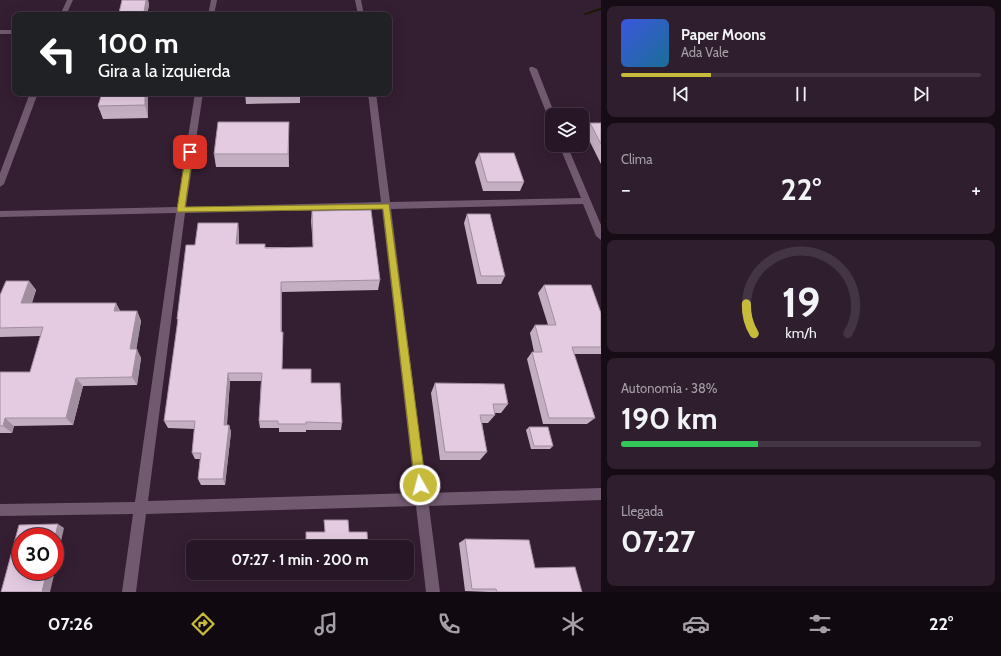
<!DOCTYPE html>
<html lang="es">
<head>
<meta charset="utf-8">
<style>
	:root { --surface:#271626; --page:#2f1f2e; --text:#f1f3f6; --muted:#a49fa7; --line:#433543; --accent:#c7bb3c }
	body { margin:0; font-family:Cabin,sans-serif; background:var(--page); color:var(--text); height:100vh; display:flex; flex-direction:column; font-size:15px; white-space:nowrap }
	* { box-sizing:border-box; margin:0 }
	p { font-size:13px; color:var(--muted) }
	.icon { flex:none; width:22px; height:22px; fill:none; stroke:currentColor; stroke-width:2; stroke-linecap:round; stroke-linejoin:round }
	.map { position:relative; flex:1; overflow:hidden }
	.details { display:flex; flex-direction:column; gap:6px; padding:6px; background:#150c15; width:400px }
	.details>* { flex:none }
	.top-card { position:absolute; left:12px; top:12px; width:380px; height:84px; border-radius:8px; box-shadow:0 4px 16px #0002,0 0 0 1px var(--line); background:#202124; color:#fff; overflow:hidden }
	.buttons { position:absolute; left:545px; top:108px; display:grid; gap:8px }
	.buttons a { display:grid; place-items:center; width:44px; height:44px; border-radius:8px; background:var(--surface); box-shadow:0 4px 16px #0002,0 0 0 1px var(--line); font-size:20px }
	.speed { position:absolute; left:12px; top:528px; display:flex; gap:8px; font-size:20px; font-weight:700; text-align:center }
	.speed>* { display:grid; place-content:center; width:52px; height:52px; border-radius:50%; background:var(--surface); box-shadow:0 4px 16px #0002,0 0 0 1px var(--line); line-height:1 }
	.speed .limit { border:6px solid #d22; background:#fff; color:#111 }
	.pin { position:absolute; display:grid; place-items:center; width:34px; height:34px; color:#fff; margin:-17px; border-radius:8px; box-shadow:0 2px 6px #0006 }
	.me { position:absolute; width:44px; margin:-22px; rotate:353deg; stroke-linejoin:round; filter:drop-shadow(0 0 3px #0008) }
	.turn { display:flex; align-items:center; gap:14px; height:84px; padding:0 20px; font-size:18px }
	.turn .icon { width:52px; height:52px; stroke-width:2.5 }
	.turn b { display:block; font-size:28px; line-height:34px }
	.big { font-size:30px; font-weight:700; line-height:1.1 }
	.details .widget { flex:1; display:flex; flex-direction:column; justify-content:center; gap:6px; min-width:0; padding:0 14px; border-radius:8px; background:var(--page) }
	.details .dial { align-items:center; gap:0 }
	.dial svg { height:104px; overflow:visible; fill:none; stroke:var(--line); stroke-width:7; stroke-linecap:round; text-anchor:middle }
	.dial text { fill:var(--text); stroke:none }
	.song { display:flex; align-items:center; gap:12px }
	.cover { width:48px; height:48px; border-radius:6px; background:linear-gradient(135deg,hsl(230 70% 55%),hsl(200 70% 35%)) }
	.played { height:4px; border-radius:2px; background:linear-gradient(90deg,var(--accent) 25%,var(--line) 25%) }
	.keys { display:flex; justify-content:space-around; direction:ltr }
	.heat { display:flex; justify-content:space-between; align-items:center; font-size:22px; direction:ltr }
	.charge { height:6px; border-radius:3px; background:linear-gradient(90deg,#34c759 38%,var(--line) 0) }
	.trip { position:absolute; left:186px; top:540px; width:228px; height:40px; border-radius:8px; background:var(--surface); box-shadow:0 4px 16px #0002,0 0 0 1px var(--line); font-weight:700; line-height:40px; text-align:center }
	.tabs { display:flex; height:64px; justify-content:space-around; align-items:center; background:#10090f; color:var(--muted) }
	.tabs .icon { width:28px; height:28px }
	.tabs .current { color:var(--accent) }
	.tabs b { font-size:18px; color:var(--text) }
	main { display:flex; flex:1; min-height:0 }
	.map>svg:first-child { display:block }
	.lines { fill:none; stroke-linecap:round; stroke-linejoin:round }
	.stream { fill:#1c1902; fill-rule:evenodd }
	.minor { fill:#71596f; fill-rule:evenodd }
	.wall { fill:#c4afc2 }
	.shaded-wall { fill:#a08e9e }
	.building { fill:#e4cbe1; stroke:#a08e9e }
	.route { fill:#c7bb3c; stroke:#817a27 }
</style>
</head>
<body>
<main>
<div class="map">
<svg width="601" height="592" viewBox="0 0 601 592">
	<rect width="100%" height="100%" fill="#341e32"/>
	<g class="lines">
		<path class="stream" d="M 600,8 L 601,8 L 601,10 L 585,15 L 583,14 Z"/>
		<g class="minor">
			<path d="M 67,0 L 73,0 L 66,15 L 60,15 Z"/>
			<path d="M 211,0 L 217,0 L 214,15 L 208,15 Z"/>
			<path d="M 355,0 L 361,0 L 364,15 L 358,15 Z"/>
			<rect x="0" y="30" width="15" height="4"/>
			<path d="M 530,67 L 533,67 L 537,69 L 555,115 L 552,115 L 552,119 L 548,117 L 529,69 Z"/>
			<path d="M 30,93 L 38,93 L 4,184 L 0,187 L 0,173 Z"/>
			<path d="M 195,93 L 203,93 L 186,207 L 381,202 L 368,93 L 376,93 L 390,202 L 581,198 L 559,145 L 567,145 L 601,225 L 601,240 L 596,236 L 583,204 L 391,209 L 427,493 L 601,488 L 601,500 L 429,506 L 440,592 L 426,592 L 416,506 L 146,514 L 136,592 L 122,592 L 133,514 L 0,516 L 0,504 L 135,502 L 176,213 L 0,217 L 0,211 L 177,207 ZM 382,209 L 415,493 L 148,501 L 185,213 Z"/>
		</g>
	</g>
	<g class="wall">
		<path d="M 122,0 L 148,0 L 149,5 L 147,15 L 120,15 L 119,13 Z"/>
		<path d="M 102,93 L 147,93 L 148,97 L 148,118 L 103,119 L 98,106 Z"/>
		<path d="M 245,93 L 300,93 L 300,103 L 246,104 Z"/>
		<path d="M 590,123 L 601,123 L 601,164 L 585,132 Z"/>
		<path d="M 289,136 L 289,167 L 216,167 L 214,154 Z"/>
		<path d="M 479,153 L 524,182 L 520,191 L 483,191 L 475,162 Z"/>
		<path d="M 312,211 L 380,280 L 378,290 L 282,292 L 282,332 L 283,341 L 282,369 L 311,383 L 342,423 L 341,430 L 306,430 L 306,432 L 279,432 L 279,428 L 260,428 L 259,421 L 261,381 L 230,381 L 227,425 L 229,425 L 231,432 L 225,485 L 201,485 L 198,479 L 200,459 L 195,459 L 192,453 L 195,429 L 168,428 L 164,421 L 178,322 L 177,319 L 238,223 L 239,234 L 239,244 L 265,244 L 265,247 L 313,247 L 311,221 Z"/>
		<path d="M 467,214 L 505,276 L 501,284 L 477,284 L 464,223 Z"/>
		<path d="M 29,281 L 36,290 L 32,303 L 116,303 L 120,311 L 137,311 L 141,321 L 136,349 L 141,358 L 137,385 L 83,386 L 73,425 L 14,426 L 12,433 L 0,433 L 0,372 L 30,372 L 41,336 L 0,337 L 0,295 Z"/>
		<path d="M 544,285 L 601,313 L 601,354 L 574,354 L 595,418 L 587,424 L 543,424 L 527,359 L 532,352 L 534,352 L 530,333 L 535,325 L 548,325 L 538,293 Z"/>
		<path d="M 435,383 L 508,404 L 501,413 L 495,413 L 495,415 L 488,423 L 482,423 L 487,452 L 480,460 L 440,460 L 431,393 Z"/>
		<path d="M 529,427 L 553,446 L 550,449 L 531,449 L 526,430 Z"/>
		<path d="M 465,539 L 535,568 L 582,592 L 489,592 L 465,591 L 459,543 Z"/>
		<path d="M 306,573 L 370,576 L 368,579 L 306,578 Z"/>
	</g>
	<g class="shaded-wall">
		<path d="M 146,0 L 148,0 L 149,5 L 147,15 L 144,15 L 144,12 Z"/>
		<path d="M 145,93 L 147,93 L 148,97 L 148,118 L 145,105 Z"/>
		<path d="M 289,122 L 289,167 L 288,154 Z"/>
		<path d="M 238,223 L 239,234 L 238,255 L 236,244 Z"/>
		<path d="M 29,281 L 36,290 L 28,313 L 21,303 Z"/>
		<path d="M 281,282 L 282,292 L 282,341 L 281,332 Z"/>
		<path d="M 116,303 L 121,313 L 114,311 Z"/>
		<path d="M 137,311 L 141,321 L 135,358 L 130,349 Z"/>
		<path d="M 137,349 L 141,358 L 137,385 L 132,377 Z"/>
		<path d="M 228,373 L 230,381 L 226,432 L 224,425 Z"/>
		<path d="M 76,378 L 83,386 L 73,425 L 66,418 Z"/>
		<path d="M 5,418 L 14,426 L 12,433 L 3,426 Z"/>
		<path d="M 229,425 L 231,432 L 225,485 L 223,479 Z"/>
		<path d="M 58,524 L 64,528 L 55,569 L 55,537 Z"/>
		<path d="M 47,571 L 55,571 L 50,592 L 42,592 Z"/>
	</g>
	<g class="building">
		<path d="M 122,0 L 146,0 L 144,12 L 119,13 Z"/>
		<path d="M 102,93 L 145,93 L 145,105 L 98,106 Z"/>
		<path d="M 245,93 L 300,93 L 245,95 Z"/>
		<path d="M 218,122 L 289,122 L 288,154 L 214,154 Z"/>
		<path d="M 590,123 L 601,123 L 601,144 Z"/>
		<path d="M 479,153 L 514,153 L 524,182 L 487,182 Z"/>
		<path d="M 371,210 L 380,280 L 281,282 L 281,332 L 283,332 L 282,369 L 311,369 L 311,383 L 340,383 L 342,423 L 306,422 L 306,424 L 278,424 L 278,421 L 259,421 L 262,373 L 228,373 L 224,425 L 229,425 L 223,479 L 198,479 L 201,453 L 192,453 L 195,421 L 164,421 L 178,319 L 177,319 L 186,245 L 195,245 L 198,223 L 238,223 L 236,244 L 265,244 L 265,248 L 313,247 L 312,211 Z"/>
		<path d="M 467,214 L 490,214 L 505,276 L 481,276 Z"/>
		<path d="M 6,281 L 29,281 L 21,303 L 116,303 L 114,311 L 137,311 L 130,349 L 137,349 L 132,377 L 76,378 L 66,418 L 5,418 L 3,426 L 0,426 L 0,372 L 30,372 L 43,327 L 0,328 L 0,295 Z"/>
		<path d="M 544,285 L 591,285 L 601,313 L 601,347 L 572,347 L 595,418 L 549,418 L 532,352 L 542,352 L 535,325 L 556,325 Z"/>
		<path d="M 435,383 L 504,384 L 508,404 L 493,404 L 495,415 L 480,415 L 487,452 L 445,452 Z"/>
		<path d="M 529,427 L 548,427 L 553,446 L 534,446 Z"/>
		<path d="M 324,520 L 348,520 L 349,532 L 367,532 L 368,547 L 306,547 L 306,532 L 325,532 Z"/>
		<path d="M 58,524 L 55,537 L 21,537 L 21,571 L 47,571 L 42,592 L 1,592 L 19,525 Z"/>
		<path d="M 465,539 L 529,540 L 535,568 L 575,567 L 582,592 L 497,592 L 496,589 L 472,589 Z"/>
		<path d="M 306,573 L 369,573 L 370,576 L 306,576 Z"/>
	</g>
	<path class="route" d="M 190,149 L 193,152 L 185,207 L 389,204 L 426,485 L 424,489 L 420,491 L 416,489 L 415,485 L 383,209 L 178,212 L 177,210 L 186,152 Z"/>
</svg>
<div class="buttons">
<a><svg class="icon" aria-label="layers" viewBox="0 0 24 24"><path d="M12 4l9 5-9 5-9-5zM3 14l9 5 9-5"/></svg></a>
</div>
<div class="speed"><div class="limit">30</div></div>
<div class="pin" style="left:190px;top:152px;background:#d93025"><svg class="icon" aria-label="arrive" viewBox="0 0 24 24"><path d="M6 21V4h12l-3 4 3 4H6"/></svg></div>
<svg class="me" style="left:420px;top:485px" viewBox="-20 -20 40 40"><circle r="17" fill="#c7bb3c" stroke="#fff" stroke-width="3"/><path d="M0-11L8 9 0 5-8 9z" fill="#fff"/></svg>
<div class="trip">07:27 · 1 min · 200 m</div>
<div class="top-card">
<div class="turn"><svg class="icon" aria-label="left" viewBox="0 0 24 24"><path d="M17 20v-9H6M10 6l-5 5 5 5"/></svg><div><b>100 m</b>Gira a la izquierda</div></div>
</div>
</div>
<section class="details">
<div class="widget">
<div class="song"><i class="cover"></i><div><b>Paper Moons</b><p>Ada Vale</p></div></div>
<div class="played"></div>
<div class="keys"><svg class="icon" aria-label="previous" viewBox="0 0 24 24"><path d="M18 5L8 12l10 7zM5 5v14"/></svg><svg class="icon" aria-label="pause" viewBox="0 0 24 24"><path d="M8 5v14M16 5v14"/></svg><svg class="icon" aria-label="next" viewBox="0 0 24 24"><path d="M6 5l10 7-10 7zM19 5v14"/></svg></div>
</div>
<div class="widget"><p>Clima</p>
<div class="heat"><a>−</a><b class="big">22°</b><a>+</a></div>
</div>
<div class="widget dial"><svg viewBox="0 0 100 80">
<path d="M14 69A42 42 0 1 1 86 69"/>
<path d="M14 69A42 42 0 0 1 8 46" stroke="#c7bb3c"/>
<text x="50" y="56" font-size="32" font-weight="700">19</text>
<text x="50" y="72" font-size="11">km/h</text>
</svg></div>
<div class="widget"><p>Autonomía · 38%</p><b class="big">190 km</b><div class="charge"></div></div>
<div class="widget"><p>Llegada</p><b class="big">07:27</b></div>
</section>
</main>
<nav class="tabs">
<b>07:26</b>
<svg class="icon current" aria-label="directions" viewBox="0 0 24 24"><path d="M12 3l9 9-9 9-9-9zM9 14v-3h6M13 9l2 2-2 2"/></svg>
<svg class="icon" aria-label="music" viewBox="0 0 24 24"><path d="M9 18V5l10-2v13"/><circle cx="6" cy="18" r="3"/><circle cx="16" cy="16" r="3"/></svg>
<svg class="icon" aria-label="phone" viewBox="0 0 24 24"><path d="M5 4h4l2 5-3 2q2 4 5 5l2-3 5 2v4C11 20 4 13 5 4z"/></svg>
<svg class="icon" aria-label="climate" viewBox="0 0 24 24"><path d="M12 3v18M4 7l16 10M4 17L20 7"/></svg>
<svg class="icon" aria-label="car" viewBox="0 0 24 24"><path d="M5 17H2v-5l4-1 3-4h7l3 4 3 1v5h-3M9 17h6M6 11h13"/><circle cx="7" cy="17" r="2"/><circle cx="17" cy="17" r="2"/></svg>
<svg class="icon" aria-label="filters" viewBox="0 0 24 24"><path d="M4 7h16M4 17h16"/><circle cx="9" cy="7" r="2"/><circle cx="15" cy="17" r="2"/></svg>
<b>22°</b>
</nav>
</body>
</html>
